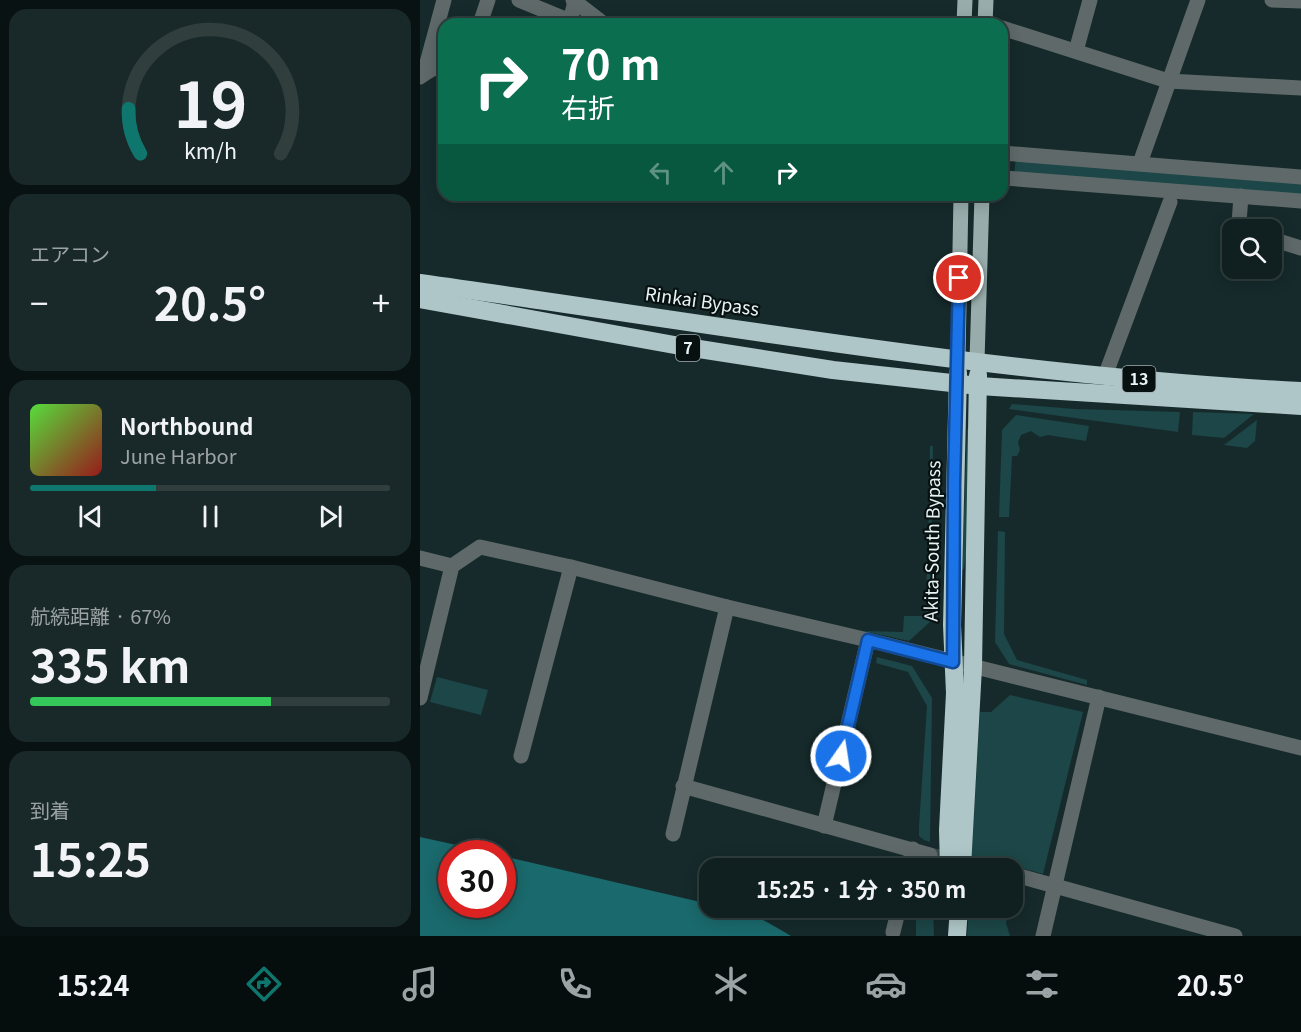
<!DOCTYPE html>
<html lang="ja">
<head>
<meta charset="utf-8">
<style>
	:root { --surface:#102020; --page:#192829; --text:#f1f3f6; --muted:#9ca3a5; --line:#303e3e; --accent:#0f766e }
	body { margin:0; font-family:Georgia,"Noto Sans JP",serif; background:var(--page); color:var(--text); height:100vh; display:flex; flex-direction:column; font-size:22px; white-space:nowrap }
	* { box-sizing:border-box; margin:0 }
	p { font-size:20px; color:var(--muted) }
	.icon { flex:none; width:33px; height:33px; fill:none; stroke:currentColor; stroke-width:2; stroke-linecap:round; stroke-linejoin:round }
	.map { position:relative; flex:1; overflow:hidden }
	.side { display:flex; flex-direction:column; gap:9px; padding:9px; background:#091212; width:420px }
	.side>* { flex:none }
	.banner { position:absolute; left:18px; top:18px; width:570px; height:183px; border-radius:18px; box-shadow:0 3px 15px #0003,0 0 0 2px var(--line); background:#0b6e4f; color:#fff; overflow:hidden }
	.fabs { position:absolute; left:802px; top:219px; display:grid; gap:12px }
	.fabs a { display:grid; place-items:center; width:60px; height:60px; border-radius:12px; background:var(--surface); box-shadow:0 3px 15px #0003,0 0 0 2px var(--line); font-size:30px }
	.speed { position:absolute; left:18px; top:840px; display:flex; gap:12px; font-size:30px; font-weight:700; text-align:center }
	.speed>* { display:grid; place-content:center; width:78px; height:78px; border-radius:50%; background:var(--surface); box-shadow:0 3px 15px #0003,0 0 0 2px var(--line); line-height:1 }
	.speed .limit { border:9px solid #d22; background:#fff; color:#111 }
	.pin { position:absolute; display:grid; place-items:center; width:51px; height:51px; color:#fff; margin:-26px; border:3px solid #fff; border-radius:50%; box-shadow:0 2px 6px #0007 }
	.me { position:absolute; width:66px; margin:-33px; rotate:13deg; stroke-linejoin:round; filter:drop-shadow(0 0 4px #0008) }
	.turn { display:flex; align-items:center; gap:21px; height:126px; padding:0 24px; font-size:27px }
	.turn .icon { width:78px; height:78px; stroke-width:2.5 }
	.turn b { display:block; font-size:42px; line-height:51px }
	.lanes { display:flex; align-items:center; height:57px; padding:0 24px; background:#0003; justify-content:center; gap:30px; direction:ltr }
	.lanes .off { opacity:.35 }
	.big { font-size:45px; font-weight:700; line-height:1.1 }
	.side .tile { flex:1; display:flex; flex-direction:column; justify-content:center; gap:9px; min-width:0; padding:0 21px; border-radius:18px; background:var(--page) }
	.side .dial { align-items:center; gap:0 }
	.dial svg { height:156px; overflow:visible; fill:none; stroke:var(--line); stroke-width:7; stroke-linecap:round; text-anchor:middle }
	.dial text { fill:var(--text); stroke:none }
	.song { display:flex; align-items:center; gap:18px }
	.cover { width:72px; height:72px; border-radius:9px; background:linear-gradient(135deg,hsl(110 70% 55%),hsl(0 70% 35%)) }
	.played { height:6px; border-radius:3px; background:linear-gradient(90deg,var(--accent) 35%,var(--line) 35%) }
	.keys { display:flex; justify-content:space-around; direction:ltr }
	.heat { display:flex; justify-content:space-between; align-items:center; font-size:33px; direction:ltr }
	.charge { height:9px; border-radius:4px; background:linear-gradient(90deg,#34c759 67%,var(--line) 0) }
	.trip { position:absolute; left:279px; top:858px; width:324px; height:60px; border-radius:18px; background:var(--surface); box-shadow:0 3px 15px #0003,0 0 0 2px var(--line); font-weight:700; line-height:60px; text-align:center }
	.tab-bar { display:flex; height:96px; justify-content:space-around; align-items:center; background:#060d0d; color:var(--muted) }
	.tab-bar .icon { width:42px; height:42px }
	.tab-bar .current { color:var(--accent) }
	.tab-bar b { font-size:27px; color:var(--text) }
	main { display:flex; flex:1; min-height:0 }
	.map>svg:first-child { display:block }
	.green { fill:#1c4647 }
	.water { fill:#1a696c }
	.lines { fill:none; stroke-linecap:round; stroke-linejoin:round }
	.minor-tunnel { stroke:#354849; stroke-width:15; stroke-dasharray:15 8; stroke-linecap:butt }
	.minor { stroke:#5f6969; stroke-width:15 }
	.major { stroke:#98acac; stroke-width:15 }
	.highway { stroke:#aec6c7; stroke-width:18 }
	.route-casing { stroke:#114b97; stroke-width:15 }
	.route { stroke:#1a73e8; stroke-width:10 }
	.labels { text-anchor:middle; stroke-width:4.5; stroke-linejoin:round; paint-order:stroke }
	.shield { fill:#081111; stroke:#a4afb0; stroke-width:1.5 }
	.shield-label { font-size:16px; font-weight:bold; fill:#e7f3f4 }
	.street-label { font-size:18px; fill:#e7f3f4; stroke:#081111 }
</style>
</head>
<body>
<main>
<section class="side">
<div class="tile dial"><svg viewBox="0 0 100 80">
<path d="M14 69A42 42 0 1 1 86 69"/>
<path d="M14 69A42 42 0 0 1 8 46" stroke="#0f766e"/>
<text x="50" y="56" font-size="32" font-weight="700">19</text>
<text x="50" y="72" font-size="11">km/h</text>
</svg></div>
<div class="tile"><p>エアコン</p>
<div class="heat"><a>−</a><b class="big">20.5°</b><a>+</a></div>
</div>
<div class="tile">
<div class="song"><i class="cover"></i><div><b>Northbound</b><p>June Harbor</p></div></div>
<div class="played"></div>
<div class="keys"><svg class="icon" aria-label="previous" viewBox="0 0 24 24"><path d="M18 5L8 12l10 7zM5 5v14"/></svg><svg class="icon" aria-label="pause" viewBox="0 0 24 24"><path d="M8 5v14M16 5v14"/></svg><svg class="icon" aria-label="next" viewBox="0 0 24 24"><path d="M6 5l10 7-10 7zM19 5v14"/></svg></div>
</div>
<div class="tile"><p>航続距離 · 67%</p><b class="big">335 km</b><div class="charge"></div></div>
<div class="tile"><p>到着</p><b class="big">15:25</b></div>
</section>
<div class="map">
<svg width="881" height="936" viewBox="0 0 881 936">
	<rect width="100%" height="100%" fill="#162a2b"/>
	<g class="green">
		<path d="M 596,156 L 881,181 L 881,198 L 594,175 Z"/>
		<path d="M 592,404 L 655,409 L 760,412 L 758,432 L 589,409 Z"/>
		<path d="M 773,412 L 834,414 L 804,438 L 772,435 Z"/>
		<path d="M 596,415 L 669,426 L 666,441 L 628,435 L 620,437 L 611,431 L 601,435 L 598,442 L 600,450 L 597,456 L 592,456 L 589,517 L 579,517 L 582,430 Z"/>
		<path d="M 837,420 L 835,441 L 827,448 L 804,445 Z"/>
		<path d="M 550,426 L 550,529 L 544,568 L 542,570 L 547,430 Z"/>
		<path d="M 510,446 L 513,446 L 511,554 L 508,554 Z"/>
		<path d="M 578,531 L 585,532 L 584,634 L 597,660 L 667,680 L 667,685 L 589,664 L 575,642 Z"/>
		<path d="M 507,569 L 513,569 L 512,620 L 489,641 L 444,631 L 483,632 L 484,616 L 506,616 Z"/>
		<path d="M 457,657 L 492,666 L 512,698 L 510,842 L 504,840 L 499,836 L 499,826 L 507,706 L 488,672 L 456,663 Z"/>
		<path d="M 17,677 L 68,690 L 61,715 L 10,702 Z"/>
		<path d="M 590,695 L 663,712 L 623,874 L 569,859 L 567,868 L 551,868 L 560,712 L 571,712 Z"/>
		<path d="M 496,908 L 513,908 L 514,936 L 496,936 Z"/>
		<path d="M 549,908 L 589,908 L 586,923 L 590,936 L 547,936 Z"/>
	</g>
	<path class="water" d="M 0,837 L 73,853 L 32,854 L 32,904 L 82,904 L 83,856 L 289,904 L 290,908 C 325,908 341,918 371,936 L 0,936 Z"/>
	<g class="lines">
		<path class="minor-tunnel" d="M 510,855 L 571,868"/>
		<g class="minor">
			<path d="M 99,0 L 150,21 L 155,2"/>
			<path d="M 153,0 L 184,24"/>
			<path d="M 852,0 L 881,1"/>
			<path d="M 60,24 L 68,0"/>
			<path d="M 582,28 L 748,81 L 881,88"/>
			<path d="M 656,51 L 670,0"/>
			<path d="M 4,74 L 24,62"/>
			<path d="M 0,77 L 4,74 L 24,0"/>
			<path d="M 582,153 L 881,177"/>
			<path d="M 720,163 L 778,0"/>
			<path d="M 582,176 L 585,178 L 881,201"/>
			<path d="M 821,230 L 819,223 L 821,196"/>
			<path d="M 852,239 L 881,248"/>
			<path d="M 685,376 L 750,202"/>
			<path d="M 0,558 L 32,566"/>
			<path d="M 0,698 L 32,566 L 60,547 L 151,567 L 307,607 L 448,640 L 881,748"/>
			<path d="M 101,756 L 151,567"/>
			<path d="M 263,786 L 510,855"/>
			<path d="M 404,826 L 448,640"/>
			<path d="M 253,834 L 307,607"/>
			<path d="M 488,868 L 493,849"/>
			<path d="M 571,868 L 573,868"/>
			<path d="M 592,874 L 815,936"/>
			<path d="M 473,932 L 479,908"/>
			<path d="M 623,936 L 679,697"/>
		</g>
		<g class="major">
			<path d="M 544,24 L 545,0"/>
			<path d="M 565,24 L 566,0"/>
			<path d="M 538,358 L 541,195"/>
			<path d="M 557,361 L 562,195"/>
		</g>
		<g class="highway">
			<path d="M 0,283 C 293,324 586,376 881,391"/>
			<path d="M 0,299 L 260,346 L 413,370 L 559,386 L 881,406"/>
			<path d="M 529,868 L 528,830 L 535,693 L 532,625 L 538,373"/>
			<path d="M 542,868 L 553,667 L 558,375"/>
			<path d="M 537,936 L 539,908"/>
		</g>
	</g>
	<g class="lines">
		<defs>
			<path id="route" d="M 421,756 L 448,640 L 533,662 L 534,484 L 539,278"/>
		</defs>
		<use href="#route" class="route-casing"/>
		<use href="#route" class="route"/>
	</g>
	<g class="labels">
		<g class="shield">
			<rect x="256" y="335" width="24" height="26" rx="4.5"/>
			<rect x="702.5" y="366" width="33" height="26" rx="4.5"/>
		</g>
		<g class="shield-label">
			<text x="268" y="354">7</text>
			<text x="719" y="385">13</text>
		</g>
		<g class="street-label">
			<text transform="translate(282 302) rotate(8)" y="6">Rinkai Bypass</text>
			<text transform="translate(513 541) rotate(-89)" y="6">Akita-South Bypass</text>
		</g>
	</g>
</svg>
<div class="fabs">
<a><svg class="icon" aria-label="search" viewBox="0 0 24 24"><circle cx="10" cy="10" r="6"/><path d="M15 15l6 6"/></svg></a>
</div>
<div class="speed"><div class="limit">30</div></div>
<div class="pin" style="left:539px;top:278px;background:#d93025"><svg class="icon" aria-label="arrive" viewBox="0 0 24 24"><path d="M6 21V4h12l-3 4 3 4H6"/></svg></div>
<svg class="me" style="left:421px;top:756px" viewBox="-20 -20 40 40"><circle r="17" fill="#1a73e8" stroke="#fff" stroke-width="3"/><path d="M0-11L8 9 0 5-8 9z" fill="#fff"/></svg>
<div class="trip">15:25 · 1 分 · 350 m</div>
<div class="banner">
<div class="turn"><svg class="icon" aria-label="right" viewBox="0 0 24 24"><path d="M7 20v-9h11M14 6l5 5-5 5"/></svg><div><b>70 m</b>右折</div></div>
<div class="lanes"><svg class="icon off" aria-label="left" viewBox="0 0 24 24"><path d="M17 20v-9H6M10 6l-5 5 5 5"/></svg><svg class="icon off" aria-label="ahead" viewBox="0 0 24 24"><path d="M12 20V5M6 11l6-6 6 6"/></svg><svg class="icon" aria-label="right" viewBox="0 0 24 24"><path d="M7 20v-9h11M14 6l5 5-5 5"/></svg></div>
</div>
</div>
</main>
<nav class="tab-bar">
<b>15:24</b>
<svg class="icon current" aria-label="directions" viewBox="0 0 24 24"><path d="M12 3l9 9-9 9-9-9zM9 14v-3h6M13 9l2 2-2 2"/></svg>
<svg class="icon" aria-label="music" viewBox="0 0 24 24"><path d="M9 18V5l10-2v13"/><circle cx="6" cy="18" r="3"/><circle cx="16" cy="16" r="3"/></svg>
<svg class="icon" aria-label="phone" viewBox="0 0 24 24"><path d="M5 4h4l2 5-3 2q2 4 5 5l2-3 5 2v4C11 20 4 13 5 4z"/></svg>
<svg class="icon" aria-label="climate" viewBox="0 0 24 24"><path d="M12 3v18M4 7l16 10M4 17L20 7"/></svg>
<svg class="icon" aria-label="car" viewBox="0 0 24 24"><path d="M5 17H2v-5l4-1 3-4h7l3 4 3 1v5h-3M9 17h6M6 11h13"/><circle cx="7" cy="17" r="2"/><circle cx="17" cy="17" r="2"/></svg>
<svg class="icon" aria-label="filters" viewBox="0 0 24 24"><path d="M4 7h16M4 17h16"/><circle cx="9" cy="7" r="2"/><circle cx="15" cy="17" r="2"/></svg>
<b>20.5°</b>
</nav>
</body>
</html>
